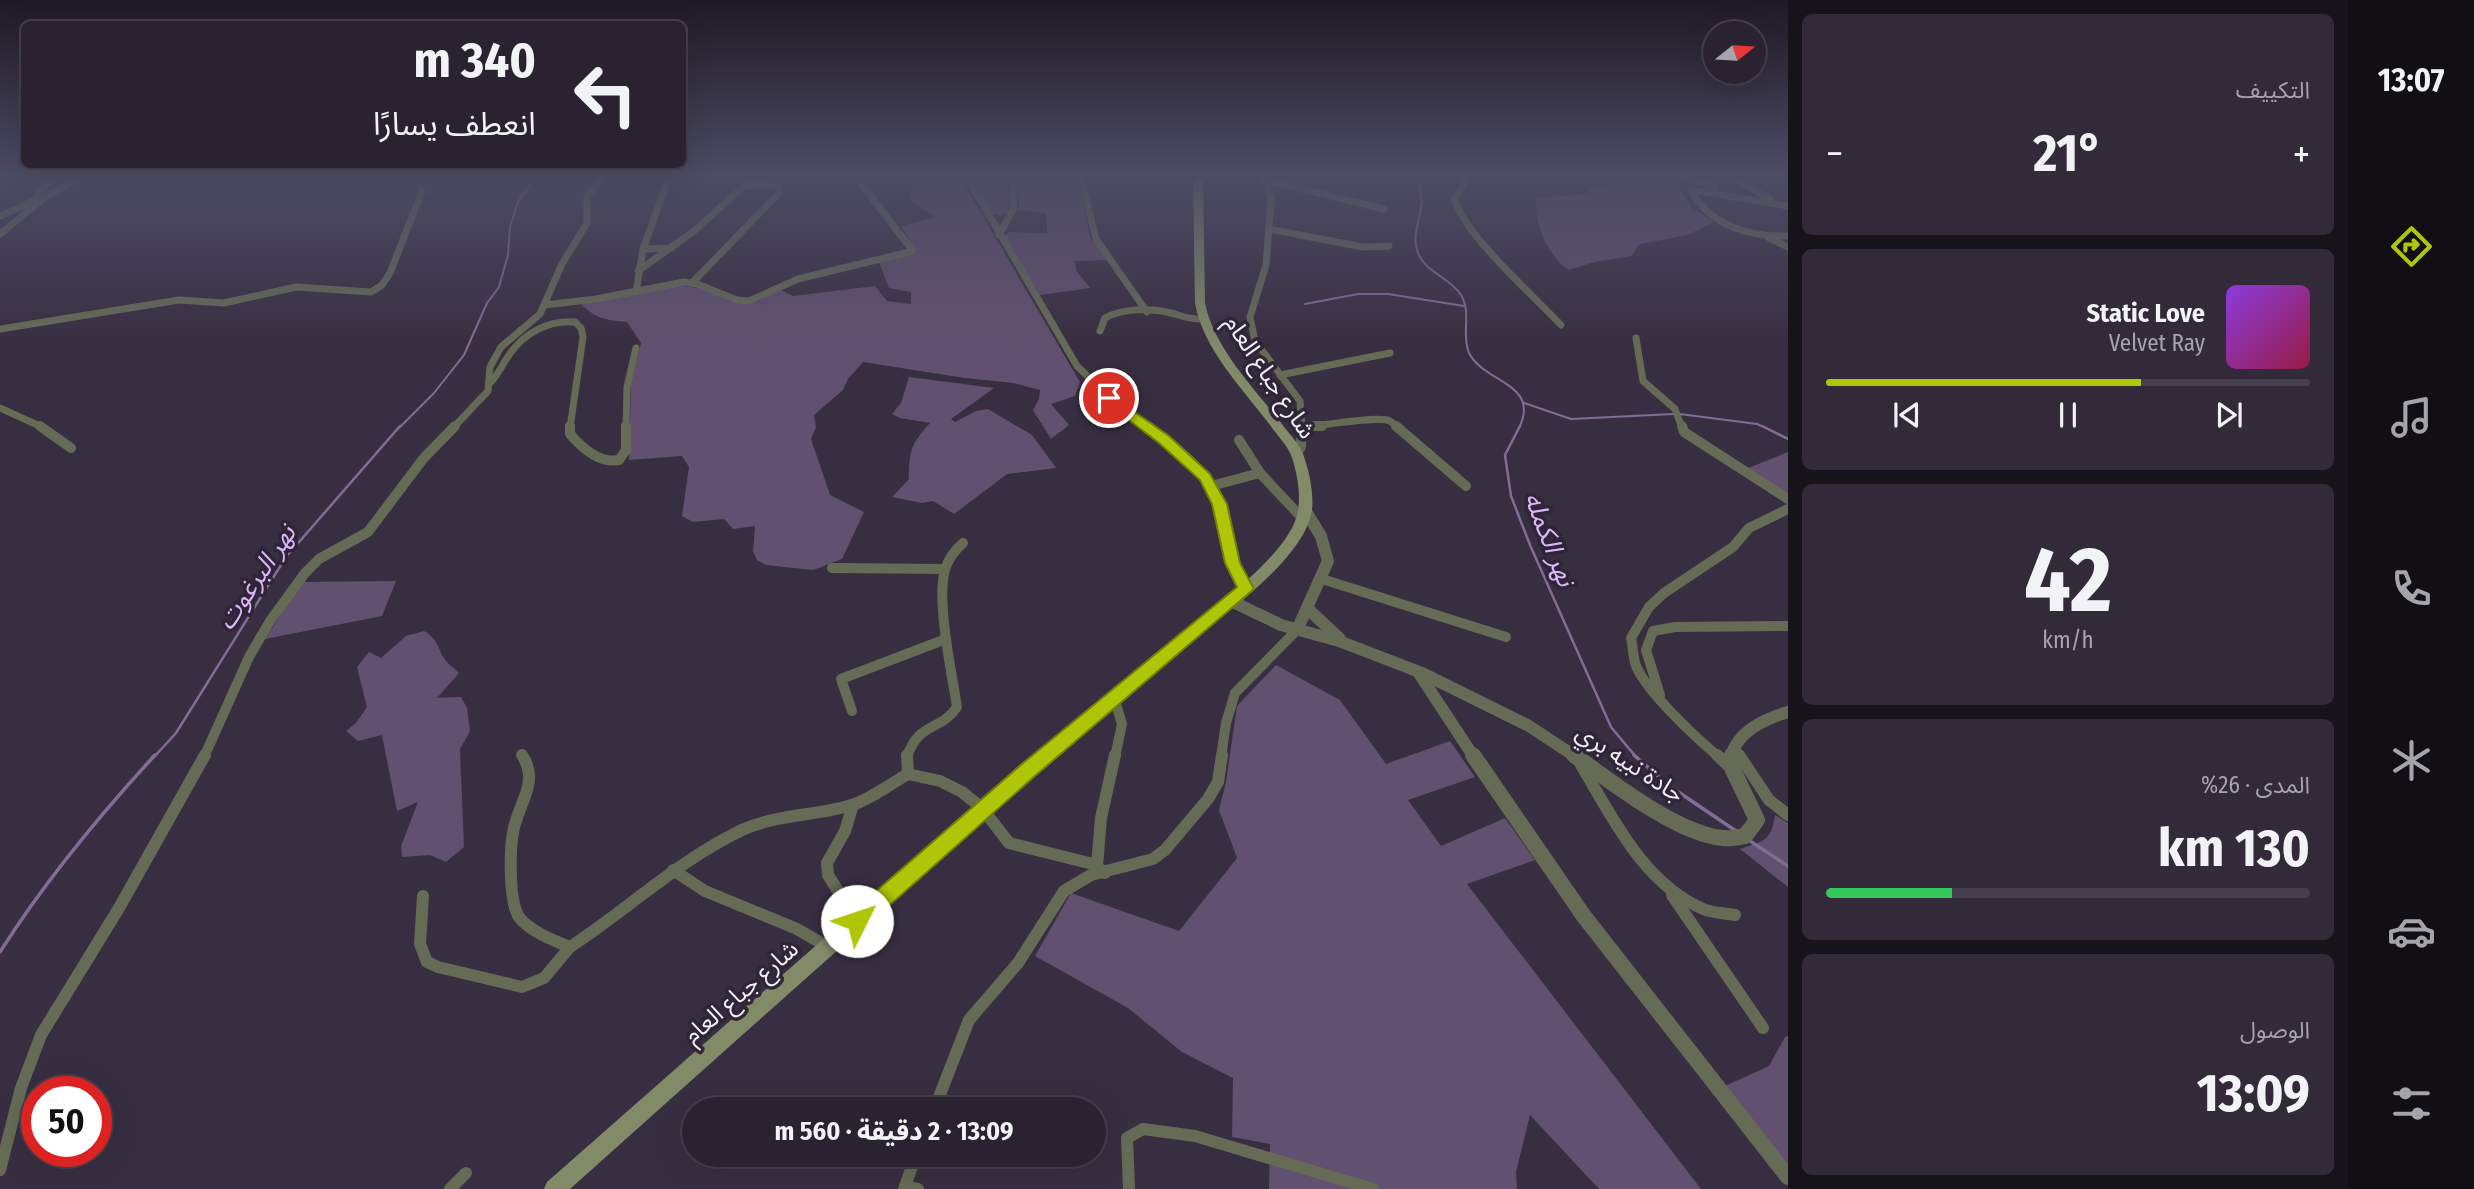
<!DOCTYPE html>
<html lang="ar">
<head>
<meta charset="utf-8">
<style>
	:root { --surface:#2a2231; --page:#322a39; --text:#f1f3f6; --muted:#a5a4ab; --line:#463f4d; --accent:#afc508 }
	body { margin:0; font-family:"Fira Sans Condensed","Noto Sans Arabic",sans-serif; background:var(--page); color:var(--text); direction:rtl; height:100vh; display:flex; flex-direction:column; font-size:26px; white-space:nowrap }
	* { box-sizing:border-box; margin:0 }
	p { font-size:23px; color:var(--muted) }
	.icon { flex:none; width:38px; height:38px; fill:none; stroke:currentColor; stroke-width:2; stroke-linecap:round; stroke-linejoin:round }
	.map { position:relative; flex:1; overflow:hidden; direction:ltr }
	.panel { display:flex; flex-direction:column; gap:14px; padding:14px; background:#17131b; width:560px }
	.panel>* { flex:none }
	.guide { position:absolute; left:21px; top:21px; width:665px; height:147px; border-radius:10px; box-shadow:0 7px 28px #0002,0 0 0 2px var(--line); direction:rtl; background:#2a2231; color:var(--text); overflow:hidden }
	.needle { width:46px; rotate:72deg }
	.fabs { position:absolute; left:1703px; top:21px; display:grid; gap:14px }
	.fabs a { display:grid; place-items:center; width:63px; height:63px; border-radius:50%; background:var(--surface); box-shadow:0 7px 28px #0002,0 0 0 2px var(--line); font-size:35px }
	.speed { position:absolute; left:21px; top:1076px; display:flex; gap:14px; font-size:35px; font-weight:700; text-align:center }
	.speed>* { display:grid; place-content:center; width:91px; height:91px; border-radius:50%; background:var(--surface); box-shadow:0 7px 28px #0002,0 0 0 2px var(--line); line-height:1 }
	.speed .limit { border:10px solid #d22; background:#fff; color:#111 }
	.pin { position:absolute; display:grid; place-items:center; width:60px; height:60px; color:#fff; margin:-30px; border:4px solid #fff; border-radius:50%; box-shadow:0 2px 7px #0007 }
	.me { position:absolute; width:77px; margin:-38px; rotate:49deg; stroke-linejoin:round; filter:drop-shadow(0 0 5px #0008) }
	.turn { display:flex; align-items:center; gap:24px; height:147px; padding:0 35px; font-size:32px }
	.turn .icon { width:91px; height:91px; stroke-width:2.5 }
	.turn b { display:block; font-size:49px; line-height:60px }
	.big { font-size:52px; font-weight:700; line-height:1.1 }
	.panel .tile { flex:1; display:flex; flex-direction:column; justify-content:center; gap:10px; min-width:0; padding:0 24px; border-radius:10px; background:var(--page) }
	.panel .dial { align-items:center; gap:0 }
	.dial b { font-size:91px; line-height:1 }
	.song { display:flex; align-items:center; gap:21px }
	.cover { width:84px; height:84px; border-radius:10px; background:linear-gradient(135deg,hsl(270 70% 55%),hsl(340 70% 35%)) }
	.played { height:7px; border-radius:4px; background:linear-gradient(90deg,var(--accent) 65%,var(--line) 65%) }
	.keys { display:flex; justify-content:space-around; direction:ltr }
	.heat { display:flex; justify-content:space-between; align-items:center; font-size:38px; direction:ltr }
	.charge { height:10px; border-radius:5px; background:linear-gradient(90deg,#34c759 26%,var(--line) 0) }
	.trip { position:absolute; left:682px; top:1097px; width:424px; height:70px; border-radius:35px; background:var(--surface); box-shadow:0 7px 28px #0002,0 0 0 2px var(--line); font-weight:700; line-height:70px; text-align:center; direction:rtl }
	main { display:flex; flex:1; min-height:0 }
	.tab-bar { display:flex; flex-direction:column; width:126px; justify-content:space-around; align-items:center; background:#110e14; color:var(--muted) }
	.tab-bar .icon { width:49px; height:49px }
	.tab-bar .current { color:var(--accent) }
	.tab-bar b { font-size:32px; color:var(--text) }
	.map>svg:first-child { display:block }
	.green { fill:#61506f }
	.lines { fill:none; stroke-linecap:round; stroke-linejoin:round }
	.stream-far2 { stroke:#846c98; stroke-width:2 }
	.stream-far1 { stroke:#846c98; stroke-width:2.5 }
	.stream { stroke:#846c98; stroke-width:3.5 }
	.minor-far2 { stroke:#666b56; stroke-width:7 }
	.minor-far1 { stroke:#666b56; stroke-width:10 }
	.minor { stroke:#666b56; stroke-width:12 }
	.tertiary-far1 { stroke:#666b56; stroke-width:12 }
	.tertiary { stroke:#666b56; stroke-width:16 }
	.secondary { fill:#828a68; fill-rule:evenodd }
	.route { fill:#afc508; stroke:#728005; stroke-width:2 }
	.labels { text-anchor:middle; stroke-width:7; stroke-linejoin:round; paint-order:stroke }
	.street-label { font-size:24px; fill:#f4edf9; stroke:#2e2536 }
	.water-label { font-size:26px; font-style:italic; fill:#dbb5f9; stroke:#2e2536 }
</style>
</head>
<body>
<main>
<nav class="tab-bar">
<b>13:07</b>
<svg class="icon current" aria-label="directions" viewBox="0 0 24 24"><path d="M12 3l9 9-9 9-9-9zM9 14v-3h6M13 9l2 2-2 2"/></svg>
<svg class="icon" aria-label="music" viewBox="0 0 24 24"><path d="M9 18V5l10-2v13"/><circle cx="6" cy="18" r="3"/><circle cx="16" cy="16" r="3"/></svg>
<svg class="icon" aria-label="phone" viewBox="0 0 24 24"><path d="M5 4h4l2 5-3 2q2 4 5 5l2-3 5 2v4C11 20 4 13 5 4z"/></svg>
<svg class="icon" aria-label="climate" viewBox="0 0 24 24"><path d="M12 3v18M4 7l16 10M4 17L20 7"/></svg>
<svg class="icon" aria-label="car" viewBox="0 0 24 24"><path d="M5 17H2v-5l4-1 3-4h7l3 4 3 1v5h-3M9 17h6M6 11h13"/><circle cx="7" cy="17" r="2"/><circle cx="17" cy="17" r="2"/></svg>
<svg class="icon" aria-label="filters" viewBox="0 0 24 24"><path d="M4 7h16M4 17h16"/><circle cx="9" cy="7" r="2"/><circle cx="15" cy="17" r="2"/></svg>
</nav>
<section class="panel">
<div class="tile"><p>التكييف</p>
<div class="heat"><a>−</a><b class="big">21°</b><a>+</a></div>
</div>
<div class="tile">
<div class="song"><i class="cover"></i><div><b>Static Love</b><p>Velvet Ray</p></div></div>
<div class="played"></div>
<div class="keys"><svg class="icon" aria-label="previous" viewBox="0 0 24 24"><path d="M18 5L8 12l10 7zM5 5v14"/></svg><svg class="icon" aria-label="pause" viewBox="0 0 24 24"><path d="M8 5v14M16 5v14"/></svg><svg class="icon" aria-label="next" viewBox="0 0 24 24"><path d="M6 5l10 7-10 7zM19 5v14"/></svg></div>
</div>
<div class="tile dial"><b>42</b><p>km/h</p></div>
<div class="tile"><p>المدى · 26%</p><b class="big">130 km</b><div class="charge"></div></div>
<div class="tile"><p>الوصول</p><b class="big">13:09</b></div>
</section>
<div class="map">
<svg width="1788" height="1189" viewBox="0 0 1788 1189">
	<rect width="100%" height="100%" fill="#382e41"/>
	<g class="green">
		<path d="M 909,177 L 960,177 L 1080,382 L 1075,396 L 1051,404 L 1069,425 L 1051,439 L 1033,410 L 1039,399 L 1040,390 L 1013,383 L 965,378 L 863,362 L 848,379 L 843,390 L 814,415 L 816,427 L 811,439 L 830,495 L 864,512 L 842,559 L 813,570 L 766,565 L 757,560 L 753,551 L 755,526 L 733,529 L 724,519 L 693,522 L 682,516 L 689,467 L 682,456 L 629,460 L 631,383 L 641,343 L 627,322 C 608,320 595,319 581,304 L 678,285 L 708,290 L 732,302 L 757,302 L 779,289 L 793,296 L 875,286 L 887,301 L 911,304 L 911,292 L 889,288 L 879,262 L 917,253 L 901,226 L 935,217 L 911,200 L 912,180 Z"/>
		<path d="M 970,177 L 1005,177 L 1009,198 L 1008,213 L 1001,216 L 989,213 Z"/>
		<path d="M 1016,177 L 1078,177 L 1090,237 L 1107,260 L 1075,261 L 1076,270 L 1090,288 L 1040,295 L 1003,237 L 1009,232 L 1047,233 L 1046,213 L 1019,210 Z"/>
		<path d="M 1671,178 L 1676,181 L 1691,207 L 1714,222 L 1687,235 L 1640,244 L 1631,256 L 1594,262 L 1569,270 C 1549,258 1532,221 1537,198 L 1586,194 L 1589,190 L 1614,183 Z"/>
		<path d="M 909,377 L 994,388 L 951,419 L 955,422 L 976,411 L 988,409 L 1032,435 L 1056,468 L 1007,474 L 954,514 L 933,501 L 922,503 L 892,497 L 909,479 C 909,451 911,444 930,423 L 900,418 L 892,414 L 901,403 Z"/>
		<path d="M 1788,452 L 1788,496 L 1746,469 Z"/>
		<path d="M 396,581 L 382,616 L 265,639 L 302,582 Z"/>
		<path d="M 424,631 C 435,637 437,644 442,655 C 445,662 454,668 459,673 L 437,698 L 461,697 L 467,708 L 470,731 L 460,749 L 464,847 L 446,862 L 430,855 L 402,857 L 401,846 L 418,802 L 397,811 L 382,735 L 358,741 L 346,731 L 356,723 L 367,707 L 357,667 L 369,652 L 381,658 L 406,636 Z"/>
		<path d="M 1276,665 L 1340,700 L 1386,764 L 1450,741 L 1475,777 L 1408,800 L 1441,846 L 1505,818 L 1535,860 L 1467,884 L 1701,1189 L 1599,1189 L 1530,1115 L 1516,1172 L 1517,1189 L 1269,1189 L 1270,1144 L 1232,1137 L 1233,1078 L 1182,1052 L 1128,1008 L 1035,956 L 1071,893 L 1179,931 L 1237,858 L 1219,810 L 1226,782 L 1237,706 Z"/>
		<path d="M 1775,815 L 1788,823 L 1788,887 L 1740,849 C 1764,841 1771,842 1775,815 Z"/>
		<path d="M 1788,1036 L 1788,1168 L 1725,1086 L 1769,1066 L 1785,1037 Z"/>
	</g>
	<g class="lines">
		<g class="stream-far2">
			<path d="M 1417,177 C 1430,211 1410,226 1417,250 C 1423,272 1450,277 1461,295 C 1472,313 1461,334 1469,353 C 1484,383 1541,383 1519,428"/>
			<path d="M 1305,304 L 1358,294 L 1388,294 L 1464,306"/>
			<path d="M 1524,403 L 1571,419 L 1673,414"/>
			<path d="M 1680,414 L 1757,424 L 1766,428"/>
			<path d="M 399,428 L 434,393 L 464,355 L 487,303 L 499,287 L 508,255 L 510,227 L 518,202 L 535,177"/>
		</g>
		<g class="stream-far1">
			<path d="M 1520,426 L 1505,455 L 1511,496 L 1530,545 L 1611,727 L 1636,757"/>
			<path d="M 1762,426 L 1788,439"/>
			<path d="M 154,757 L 176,733 L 286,557 L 400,426"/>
		</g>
		<g class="stream">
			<path d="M 1634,755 L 1668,785 L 1736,831"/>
			<path d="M 1750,841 L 1788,866"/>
			<path d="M 0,952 C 45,881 98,817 155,755"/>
		</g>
		<g class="minor-far2">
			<path d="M 967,177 L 1077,366 L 1108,396 L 1151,428"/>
			<path d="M 1081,177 L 1096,239 L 1147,312"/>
			<path d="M 1265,177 L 1271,200 L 1266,265 L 1250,317 L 1255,341 L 1300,401 L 1302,428"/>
			<path d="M 1468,177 L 1455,198 C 1459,230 1537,299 1561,325"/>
			<path d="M 1685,177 L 1715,187"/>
			<path d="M 1731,177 L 1770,199"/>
			<path d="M 1265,180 L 1384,209"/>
			<path d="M 34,201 L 38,193 L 55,177"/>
			<path d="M 1788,206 L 1691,190 C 1710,226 1749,237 1788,236"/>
			<path d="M 0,216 L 34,201"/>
			<path d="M 1269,229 L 1363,247 L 1389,246"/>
			<path d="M 0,234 L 45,197 L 81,177"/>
			<path d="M 999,235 L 1014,208 L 1012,177"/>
			<path d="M 1769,238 L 1788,247"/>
			<path d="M 643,249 L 672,248"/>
			<path d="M 638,271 L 694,231 L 744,186 L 762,183 L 779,187 L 780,192 L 692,283"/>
			<path d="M 636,292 L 643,249 L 669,177"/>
			<path d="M 545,305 L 596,299 L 684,282 L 697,284 L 737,300 L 749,301 L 798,279 L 913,251 L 856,177"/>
			<path d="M 0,329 L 179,300 L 224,303 L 296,287 L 371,292 L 382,285 L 390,273 L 422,191"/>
			<path d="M 1100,331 L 1105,318 C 1122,308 1152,308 1171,313 C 1182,316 1191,320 1203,319"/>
			<path d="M 1636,338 L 1643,381 L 1675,409 L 1682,428"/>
			<path d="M 1280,375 L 1390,353"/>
			<path d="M 490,383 C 498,375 502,365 509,355 C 524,333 548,320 575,322 L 581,328 L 583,337 L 570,428"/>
			<path d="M 0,408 L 44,428"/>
			<path d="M 1302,426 C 1322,427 1377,415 1390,421 C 1393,423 1396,426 1399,428"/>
			<path d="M 453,428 L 488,391 L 490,367 L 501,347 L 540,314 L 562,264 L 587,223 L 587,196 L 603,177"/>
			<path d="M 626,428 L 627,387 L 636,348"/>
		</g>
		<g class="minor-far1">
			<path d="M 40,426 L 71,448"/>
			<path d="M 570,426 L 570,434 C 582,448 599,464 619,460 L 626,450 L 626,426"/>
			<path d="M 1148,426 C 1177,448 1208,471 1220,506 C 1230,534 1232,563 1246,589"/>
			<path d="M 1308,426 L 1322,426"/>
			<path d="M 1396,426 L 1466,486"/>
			<path d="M 1682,426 L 1684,432 L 1788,499"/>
			<path d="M 1239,440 L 1260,473"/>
			<path d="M 1297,453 L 1301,447 L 1302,426"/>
			<path d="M 1211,486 L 1260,473 L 1303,519"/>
			<path d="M 832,568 L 943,569"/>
			<path d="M 1322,579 L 1506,637"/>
			<path d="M 1660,695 L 1646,650 L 1653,631 L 1675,627 L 1788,626"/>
			<path d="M 1114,697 L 1122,724 L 1115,757"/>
			<path d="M 852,711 L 841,679 L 946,639"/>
			<path d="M 1734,748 L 1740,757"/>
			<path d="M 204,757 L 249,657 L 270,621 L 305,573 L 319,559 L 368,532 L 423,459 L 455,426"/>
			<path d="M 907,757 C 918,722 941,731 957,707 C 952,674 936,600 945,570 C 948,559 955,550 963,543"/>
			<path d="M 1221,757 L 1226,723 L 1235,693 L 1297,630"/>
			<path d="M 1719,757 C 1696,738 1647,692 1636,666 C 1633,657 1633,647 1631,638 L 1649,607 L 1664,593 L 1733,547 L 1749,528 L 1788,509"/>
		</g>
		<g class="minor">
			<path d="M 522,755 C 538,779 523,797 516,821 C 509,840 508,900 519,917 C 529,931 555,941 570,947 C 628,909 679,860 742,830 C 777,814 816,816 852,805 C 871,799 890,784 908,774"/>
			<path d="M 907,755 L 908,774 L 940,781 L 962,792 L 982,808 L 1009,843 L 1093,864 L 1105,873"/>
			<path d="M 1717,755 L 1731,768"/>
			<path d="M 1739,755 L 1769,800 L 1788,815"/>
			<path d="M 1581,765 C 1613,818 1643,883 1703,909 C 1713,913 1724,913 1735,915"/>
			<path d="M 853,805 L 845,831 L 827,863 L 828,875 L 857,921"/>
			<path d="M 1097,866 L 1101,818 L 1115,755"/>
			<path d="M 673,870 L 705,891 L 797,929 L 828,947"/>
			<path d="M 1672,895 L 1763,1028"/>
			<path d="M 423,896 L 420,944 L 427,962 L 438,967 L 522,987 L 544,978 L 570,947"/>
			<path d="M 934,1110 L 969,1020 L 1018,963 L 1064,891 L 1091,875 L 1153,859 L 1165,850 L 1208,799 L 1218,782 L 1222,755"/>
			<path d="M 0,1170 L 21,1088 L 41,1035 L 119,908 L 205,755"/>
			<path d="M 905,1186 L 918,1189"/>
			<path d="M 450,1189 L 466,1173"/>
			<path d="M 904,1189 L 916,1155"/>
			<path d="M 1129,1189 L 1127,1138 L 1143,1129 L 1195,1136 L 1373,1189"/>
		</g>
		<g class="tertiary-far1">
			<path d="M 1231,601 L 1281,625 L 1339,641 L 1422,673 L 1529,726 L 1576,757"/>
			<path d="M 1308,609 L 1340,639"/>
			<path d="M 1297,630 L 1328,561 L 1321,536 L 1305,510"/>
			<path d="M 1418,672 L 1474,757"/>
			<path d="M 1731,757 C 1737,731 1765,719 1788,712"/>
		</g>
		<g class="tertiary">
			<path d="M 1473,755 L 1583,915 L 1788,1177"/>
			<path d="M 1574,755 C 1611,782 1678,834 1723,838 C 1730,839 1738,837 1745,836 L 1757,820 L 1733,770 L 1732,755"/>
		</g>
		<path class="secondary" d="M 1193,177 L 1203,177 L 1205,303 C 1214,348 1254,388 1282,424 C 1288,433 1299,443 1303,454 C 1309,470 1314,493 1312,510 C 1304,563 1211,623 1172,657 C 969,832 769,1011 570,1189 L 544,1189 L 547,1182 C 750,1003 952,825 1159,651 C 1196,620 1290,558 1298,511 C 1301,495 1297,471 1291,455 C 1287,445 1276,434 1270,425 C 1242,388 1203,349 1195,303 Z"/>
	</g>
	<linearGradient id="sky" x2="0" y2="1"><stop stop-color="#1f1924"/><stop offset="0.51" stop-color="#4d4c65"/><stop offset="1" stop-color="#4d4c65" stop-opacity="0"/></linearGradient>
	<rect width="1788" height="344" fill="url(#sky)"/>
	<path class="route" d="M 1109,394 L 1169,436 L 1210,474 L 1227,504 L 1240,563 L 1254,589 L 1036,775 L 864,928 L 857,931 L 850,928 L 847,921 L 850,914 L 1023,763 L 1237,587 L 1225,563 L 1212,504 L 1200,480 L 1159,443 L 1104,401 L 1104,395 Z"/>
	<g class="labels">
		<g class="street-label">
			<text transform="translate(1270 377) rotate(56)" y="8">شارع جباع العام</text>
			<text transform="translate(1630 763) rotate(33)" y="8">جادة نبيه بري</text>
			<text transform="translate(741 992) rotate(-41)" y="8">شارع جباع العام</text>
		</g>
		<g class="water-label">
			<text transform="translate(1550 539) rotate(69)" y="9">نهر الكمله</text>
			<text transform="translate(256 577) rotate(-56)" y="9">نهر البرغوت</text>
		</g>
	</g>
</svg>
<div class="fabs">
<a><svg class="needle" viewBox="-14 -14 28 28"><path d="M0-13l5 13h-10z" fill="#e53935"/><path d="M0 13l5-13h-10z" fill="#a5a4ab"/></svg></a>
</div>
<div class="speed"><div class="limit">50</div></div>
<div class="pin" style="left:1109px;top:398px;background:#d93025"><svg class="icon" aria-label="arrive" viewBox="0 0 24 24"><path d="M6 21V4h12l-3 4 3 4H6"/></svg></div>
<svg class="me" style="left:857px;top:921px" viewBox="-20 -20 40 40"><circle r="19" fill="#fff"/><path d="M0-13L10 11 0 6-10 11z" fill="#afc508"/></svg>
<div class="trip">13:09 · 2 دقيقة · 560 m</div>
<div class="guide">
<div class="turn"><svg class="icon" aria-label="left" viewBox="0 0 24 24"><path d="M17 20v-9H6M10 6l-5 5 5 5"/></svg><div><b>340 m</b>انعطف يسارًا</div></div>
</div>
</div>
</main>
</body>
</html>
